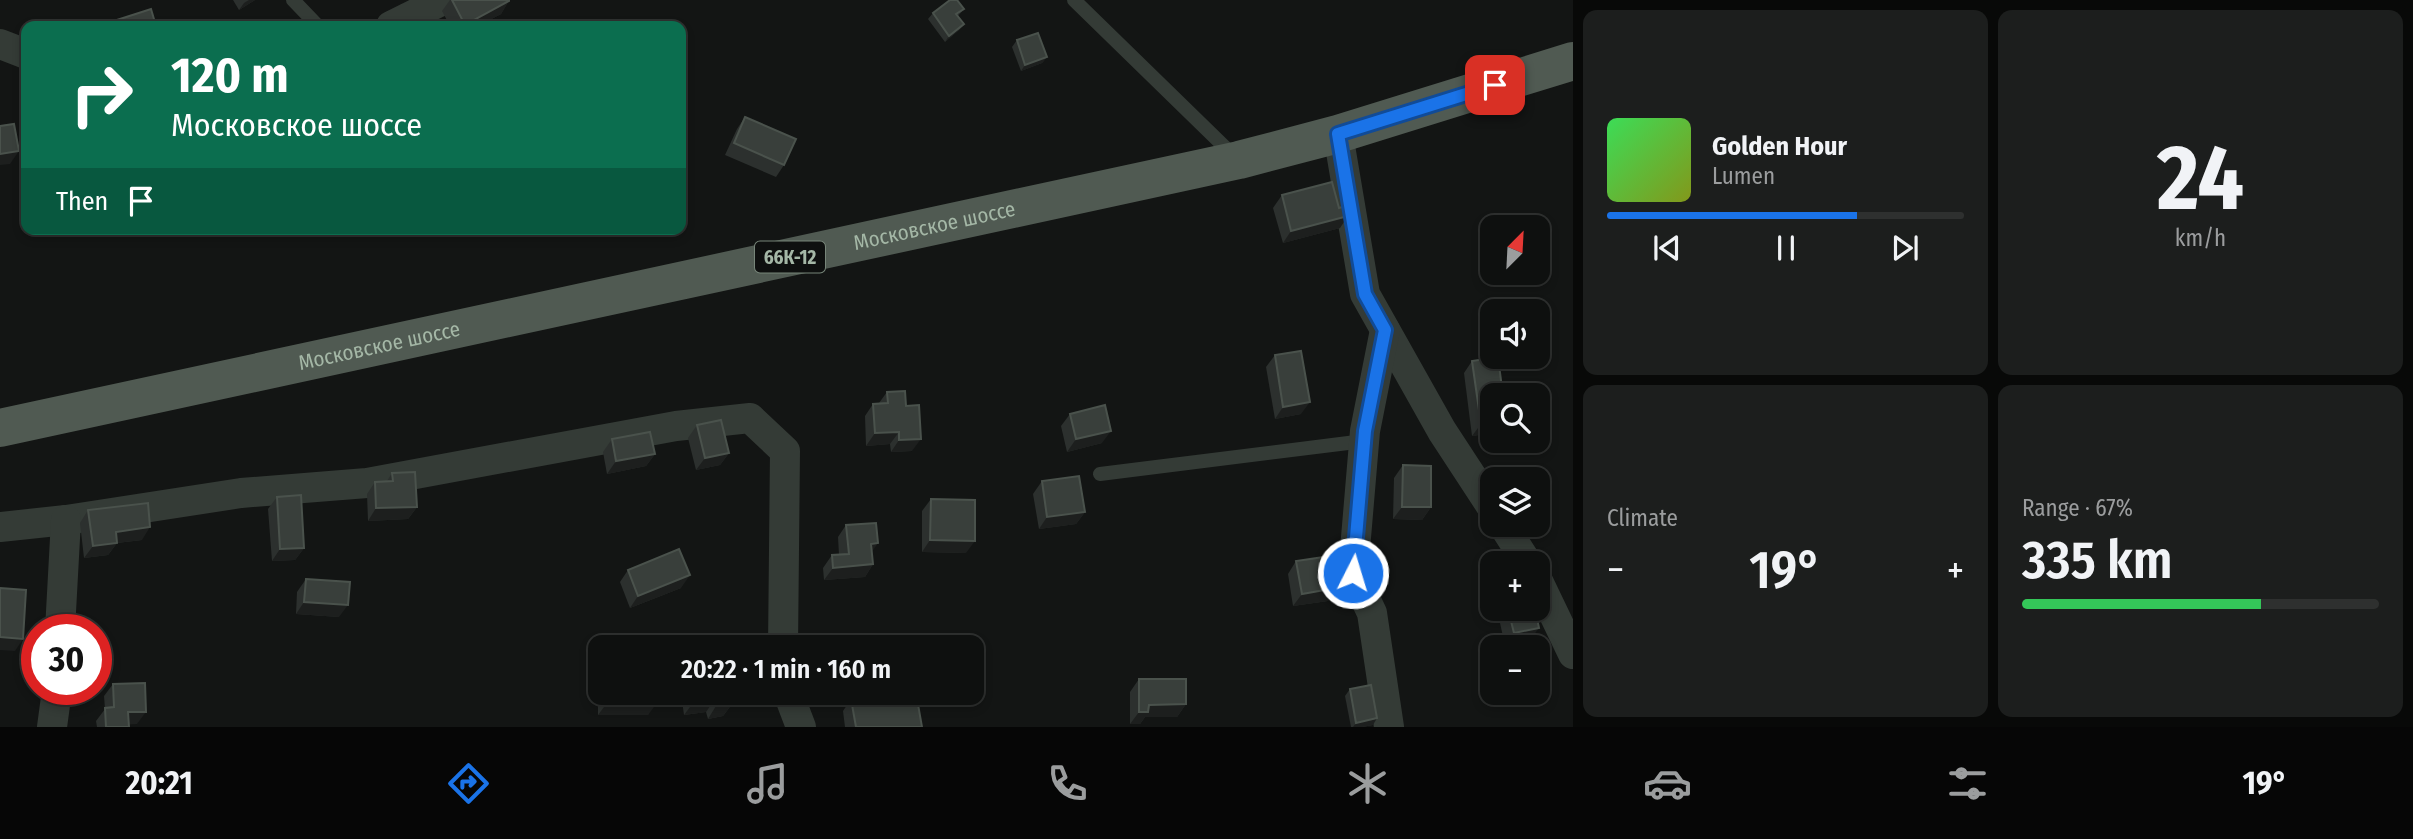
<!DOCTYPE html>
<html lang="en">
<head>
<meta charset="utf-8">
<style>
	:root { --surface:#0e100f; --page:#1c1e1d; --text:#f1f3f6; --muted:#9b9d9e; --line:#2e302f; --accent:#1a73e8 }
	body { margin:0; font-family:"Fira Sans Condensed",sans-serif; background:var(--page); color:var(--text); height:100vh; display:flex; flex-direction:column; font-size:26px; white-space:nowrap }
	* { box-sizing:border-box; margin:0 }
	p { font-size:23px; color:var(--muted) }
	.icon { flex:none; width:38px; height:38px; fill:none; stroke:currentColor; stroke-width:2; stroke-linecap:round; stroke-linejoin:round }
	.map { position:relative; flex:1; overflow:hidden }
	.sheet { display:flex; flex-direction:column; gap:10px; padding:10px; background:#080908; width:840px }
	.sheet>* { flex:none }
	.hud { position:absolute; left:21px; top:21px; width:665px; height:214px; border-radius:14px; box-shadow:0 4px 10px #0003,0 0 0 2px var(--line); background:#0b6e4f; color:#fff; overflow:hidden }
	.needle { width:46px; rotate:24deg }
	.buttons { position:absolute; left:1480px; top:215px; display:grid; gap:14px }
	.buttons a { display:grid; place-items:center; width:70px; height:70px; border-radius:14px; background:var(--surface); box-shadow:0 4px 10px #0003,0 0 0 2px var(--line); font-size:35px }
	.speed { position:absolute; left:21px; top:614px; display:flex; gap:14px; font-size:35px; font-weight:700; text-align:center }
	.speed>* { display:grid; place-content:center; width:91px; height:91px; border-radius:50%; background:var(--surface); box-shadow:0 4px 10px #0003,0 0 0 2px var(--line); line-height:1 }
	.speed .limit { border:10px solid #d22; background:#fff; color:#111 }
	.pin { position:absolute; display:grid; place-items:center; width:60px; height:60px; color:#fff; margin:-30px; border-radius:14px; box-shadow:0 4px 10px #0006 }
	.me { position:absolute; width:77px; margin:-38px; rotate:5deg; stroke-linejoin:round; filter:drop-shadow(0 0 5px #0008) }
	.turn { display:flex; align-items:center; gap:24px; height:147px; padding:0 35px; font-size:32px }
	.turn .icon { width:91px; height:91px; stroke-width:2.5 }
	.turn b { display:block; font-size:49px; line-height:60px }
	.then { display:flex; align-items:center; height:66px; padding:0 35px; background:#0003; gap:14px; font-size:26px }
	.big { font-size:52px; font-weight:600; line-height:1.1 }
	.sheet .tile { flex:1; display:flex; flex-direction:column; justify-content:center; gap:10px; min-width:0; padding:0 24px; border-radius:14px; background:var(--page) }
	.sheet .dial { align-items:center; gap:0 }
	.dial b { font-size:91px; line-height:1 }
	.song { display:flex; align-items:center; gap:21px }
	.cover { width:84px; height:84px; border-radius:10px; background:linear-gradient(135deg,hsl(130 70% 55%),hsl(70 70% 35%)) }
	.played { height:7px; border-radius:4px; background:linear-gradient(90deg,var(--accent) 70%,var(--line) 70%) }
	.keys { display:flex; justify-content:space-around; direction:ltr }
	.heat { display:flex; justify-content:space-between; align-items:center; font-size:38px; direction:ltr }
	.charge { height:10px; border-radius:5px; background:linear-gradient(90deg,#34c759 67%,var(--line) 0) }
	.sheet .tiles { flex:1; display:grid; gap:10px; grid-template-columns:repeat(2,1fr) }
	.trip { position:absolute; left:588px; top:635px; width:396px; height:70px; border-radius:14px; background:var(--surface); box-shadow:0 4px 10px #0003,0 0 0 2px var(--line); font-weight:600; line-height:70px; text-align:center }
	.dock { display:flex; height:112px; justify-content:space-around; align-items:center; background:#060606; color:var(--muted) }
	.dock .icon { width:49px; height:49px }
	.dock .selected { color:var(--accent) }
	.dock b { font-size:32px; color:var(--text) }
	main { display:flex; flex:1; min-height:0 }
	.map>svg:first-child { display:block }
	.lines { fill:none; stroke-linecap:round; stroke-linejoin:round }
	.lane { stroke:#343b36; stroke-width:14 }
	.street { stroke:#343b36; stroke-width:30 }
	.primary { stroke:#505a52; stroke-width:38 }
	.wall { fill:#2c302e }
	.shaded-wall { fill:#1d1f1e }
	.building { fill:#393f3b; stroke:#4a524c; stroke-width:2 }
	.route-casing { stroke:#114b97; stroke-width:18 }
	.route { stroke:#1a73e8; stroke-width:12 }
	.labels { text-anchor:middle; stroke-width:7; stroke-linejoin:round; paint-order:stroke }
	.shield { fill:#0e100f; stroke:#778579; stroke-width:2 }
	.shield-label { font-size:19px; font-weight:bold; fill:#a4b7a6 }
	.street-label { font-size:21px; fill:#a4b7a6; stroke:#0e100f }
</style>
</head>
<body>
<main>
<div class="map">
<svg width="1573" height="727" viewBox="0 0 1573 727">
	<rect width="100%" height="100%" fill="#131514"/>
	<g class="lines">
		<g class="lane">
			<path d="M 293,0 L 318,26"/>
			<path d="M 1074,0 L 1235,157"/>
			<path d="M 1100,474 L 1364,441"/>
		</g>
		<g class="street">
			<path d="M 391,26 L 443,0"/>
			<path d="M 0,44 L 26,54"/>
			<path d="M 1338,134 L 1365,294 L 1442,431 L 1493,509"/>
			<path d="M 1385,330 L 1365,431 L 1353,573 L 1372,613 L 1389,727"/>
			<path d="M 1503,525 L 1528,564"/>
			<path d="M 0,527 L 66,520 L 241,493 L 367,483 L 676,426 L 750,418 L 785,451 L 783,648"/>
			<path d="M 1538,581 L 1573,654"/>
			<path d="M 60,630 L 66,520"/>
			<path d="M 788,693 L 801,727"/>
			<path d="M 52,727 L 57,690"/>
		</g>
		<path class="primary" id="s1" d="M 0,428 L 1239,160 L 1338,134 L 1573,61"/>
	</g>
	<g class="wall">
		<path d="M 233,0 L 255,0 L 239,10 Z"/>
		<path d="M 450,0 L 509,0 L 501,14 L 478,26 L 450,26 L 442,11 Z"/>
		<path d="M 964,9 L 958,16 L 964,24 L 959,30 L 945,42 L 928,19 L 933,13 Z"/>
		<path d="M 1017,40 L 1047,57 L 1042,63 L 1021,71 L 1012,47 Z"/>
		<path d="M 745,117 L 784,165 L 776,177 L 725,155 L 737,129 Z"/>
		<path d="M 1282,195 L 1340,228 L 1283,243 L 1273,208 Z"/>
		<path d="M 1275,355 L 1301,414 L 1275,419 L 1266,367 Z"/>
		<path d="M 1472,361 L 1493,396 L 1493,433 L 1472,436 L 1464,373 Z"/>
		<path d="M 887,392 L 906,406 L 912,451 L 891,452 L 890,444 L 866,446 L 865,416 L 873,404 L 879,403 Z"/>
		<path d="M 1070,414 L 1102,443 L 1067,452 L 1061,426 Z"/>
		<path d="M 697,425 L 729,453 L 720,465 L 696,470 L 688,438 Z"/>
		<path d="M 612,439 L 655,454 L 646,466 L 607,474 L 603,452 Z"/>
		<path d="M 1403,465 L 1431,507 L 1422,520 L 1393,519 L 1394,478 Z"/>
		<path d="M 392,473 L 417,507 L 408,519 L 368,521 L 367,494 L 375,482 L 387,481 Z"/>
		<path d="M 1042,481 L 1085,512 L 1076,524 L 1039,529 L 1033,494 Z"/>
		<path d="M 277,497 L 304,548 L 295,560 L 272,561 L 268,509 Z"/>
		<path d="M 931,499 L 966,553 L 922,552 L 922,511 Z"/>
		<path d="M 88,510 L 142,540 L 117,543 L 108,555 L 84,558 L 80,523 Z"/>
		<path d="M 846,525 L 872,552 L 873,564 L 865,577 L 824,580 L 823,568 L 832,555 L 839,555 L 838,537 Z"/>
		<path d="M 1296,561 L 1336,588 L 1328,601 L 1293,606 L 1288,574 Z"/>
		<path d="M 628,570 L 681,588 L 630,608 L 620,582 Z"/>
		<path d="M 306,579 L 339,617 L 296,614 L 297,592 Z"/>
		<path d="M 1497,609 L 1535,609 L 1530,640 L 1505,646 Z"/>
		<path d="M 1139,679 L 1186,704 L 1177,717 L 1145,717 L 1140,724 L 1130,724 L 1130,692 Z"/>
		<path d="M 113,684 L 137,724 L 128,724 L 129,727 L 97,727 L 96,721 L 105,709 L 104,696 Z"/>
		<path d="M 600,685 L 600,693 L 657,693 L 648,715 L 598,715 L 598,688 Z"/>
		<path d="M 1350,689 L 1373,725 L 1362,727 L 1351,727 L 1345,696 Z"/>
		<path d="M 681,693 L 730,693 L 732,704 L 723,716 L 708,719 L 706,712 L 684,715 Z"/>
		<path d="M 851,699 L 922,727 L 845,727 L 843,711 Z"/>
	</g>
	<g class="shaded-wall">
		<path d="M 249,0 L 255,0 L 239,10 L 244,3 Z"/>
		<path d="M 509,1 L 501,14 L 478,26 L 464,26 Z"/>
		<path d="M 964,24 L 959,30 L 945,42 L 949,36 Z"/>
		<path d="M 1047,57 L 1042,63 L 1021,71 L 1025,65 Z"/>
		<path d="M 19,151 L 10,164 L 0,165 L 0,154 Z"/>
		<path d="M 1348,216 L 1340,228 L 1283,243 L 1291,231 Z"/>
		<path d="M 1310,402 L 1301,414 L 1275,419 L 1283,407 Z"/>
		<path d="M 1493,422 L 1493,433 L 1472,436 L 1481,424 Z"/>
		<path d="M 1111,431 L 1102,443 L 1067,452 L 1076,439 Z"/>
		<path d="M 899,432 L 890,444 L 866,446 L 875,433 Z"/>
		<path d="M 921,439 L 912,451 L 891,452 L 899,440 Z"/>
		<path d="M 729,453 L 720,465 L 696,470 L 705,458 Z"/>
		<path d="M 655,454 L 646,466 L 607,474 L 616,461 Z"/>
		<path d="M 417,507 L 408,519 L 368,521 L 376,508 Z"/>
		<path d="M 1402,507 L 1431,507 L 1422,520 L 1393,519 Z"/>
		<path d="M 1085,512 L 1076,524 L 1039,529 L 1047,517 Z"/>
		<path d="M 150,527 L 142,540 L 107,544 L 116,532 Z"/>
		<path d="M 930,540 L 975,541 L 966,553 L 922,552 Z"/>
		<path d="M 117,543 L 108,555 L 84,558 L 93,546 Z"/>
		<path d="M 878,543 L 869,556 L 871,544 Z"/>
		<path d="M 304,548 L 295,560 L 272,561 L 280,549 Z"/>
		<path d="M 873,564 L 865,577 L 824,580 L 833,568 Z"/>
		<path d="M 690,575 L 681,588 L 630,608 L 638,596 Z"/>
		<path d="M 1336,588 L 1328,601 L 1293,606 L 1302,594 Z"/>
		<path d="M 304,602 L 348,605 L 339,617 L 296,614 Z"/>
		<path d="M 1539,628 L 1530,640 L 1505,646 L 1514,633 Z"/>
		<path d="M 0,637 L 23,639 L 15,651 L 0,650 Z"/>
		<path d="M 715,699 L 706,712 L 684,715 L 693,703 Z"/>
		<path d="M 607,703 L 657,703 L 648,715 L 598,715 Z"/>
		<path d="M 732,704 L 723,716 L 708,719 L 716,706 Z"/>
		<path d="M 1186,704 L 1177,717 L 1145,717 L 1140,724 L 1130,724 L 1139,712 L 1149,705 Z"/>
		<path d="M 128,712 L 146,712 L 137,724 L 119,725 Z"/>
		<path d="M 1377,718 L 1373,725 L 1362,727 L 1353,727 L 1356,723 Z"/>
	</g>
	<g class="building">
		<path d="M 452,0 L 509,0 L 509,1 L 465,25 Z"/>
		<path d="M 950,0 L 957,0 L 964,9 L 956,14 L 964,24 L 949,36 L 933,13 Z"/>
		<path d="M 151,9 L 156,26 L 119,26 L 117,20 Z"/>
		<path d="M 1038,33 L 1047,57 L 1025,65 L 1017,40 Z"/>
		<path d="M 745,117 L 796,139 L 784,165 L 734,143 Z"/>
		<path d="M 14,124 L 19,151 L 0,154 L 0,126 Z"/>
		<path d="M 1332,182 L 1339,208 L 1346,206 L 1348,216 L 1291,231 L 1282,195 Z"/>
		<path d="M 1301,351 L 1310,402 L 1283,407 L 1275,355 Z"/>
		<path d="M 1498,357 L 1503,396 L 1493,396 L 1493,422 L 1481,424 L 1472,361 Z"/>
		<path d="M 905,391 L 906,406 L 919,405 L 921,439 L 899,440 L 899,432 L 875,433 L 873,404 L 888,403 L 887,392 Z"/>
		<path d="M 1105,405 L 1111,431 L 1076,439 L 1070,414 Z"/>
		<path d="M 721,420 L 729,453 L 705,458 L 697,425 Z"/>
		<path d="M 650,432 L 655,454 L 616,461 L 612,439 Z"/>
		<path d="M 1403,465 L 1431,466 L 1431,507 L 1402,507 Z"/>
		<path d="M 415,472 L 417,507 L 376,508 L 375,482 L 393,481 L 392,473 Z"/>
		<path d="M 1079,476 L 1085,512 L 1047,517 L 1042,481 Z"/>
		<path d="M 301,495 L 304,548 L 280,549 L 277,497 Z"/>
		<path d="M 931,499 L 975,500 L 975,541 L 930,540 Z"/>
		<path d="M 148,503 L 150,527 L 116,532 L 117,543 L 93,546 L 88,510 Z"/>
		<path d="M 876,523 L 878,543 L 871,544 L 873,564 L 833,568 L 832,555 L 849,554 L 846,525 Z"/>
		<path d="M 679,549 L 690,575 L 638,596 L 628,570 Z"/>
		<path d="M 1331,556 L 1336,588 L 1302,594 L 1296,561 Z"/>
		<path d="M 306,579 L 350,582 L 348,605 L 304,602 Z"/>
		<path d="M 0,588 L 26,590 L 23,639 L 0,637 Z"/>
		<path d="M 1508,609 L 1535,609 L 1539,628 L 1514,633 Z"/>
		<path d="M 1139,679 L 1186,679 L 1186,704 L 1149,705 L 1148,712 L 1139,712 Z"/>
		<path d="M 145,683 L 146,712 L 128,712 L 129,727 L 106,727 L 105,708 L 114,707 L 113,684 Z"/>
		<path d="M 1371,685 L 1377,718 L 1356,723 L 1350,689 Z"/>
		<rect x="607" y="693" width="50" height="10"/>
		<path d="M 691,693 L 730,693 L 732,704 L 716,706 L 715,699 L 693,703 Z"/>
		<path d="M 889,693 L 916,693 L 922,727 L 856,727 L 851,699 Z"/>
	</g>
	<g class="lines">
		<defs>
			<path id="route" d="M 1353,573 L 1365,431 L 1385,330 L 1365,294 L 1338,134 L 1495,85"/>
		</defs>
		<use href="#route" class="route-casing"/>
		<use href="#route" class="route"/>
	</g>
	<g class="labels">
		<rect class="shield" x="755" y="241.5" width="70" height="31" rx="5"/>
		<g class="shield-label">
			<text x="790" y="264">66К-12</text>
		</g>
		<g class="street-label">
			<text dy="7" stroke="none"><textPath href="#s1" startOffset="956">Московское шоссе</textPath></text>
			<text dy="7" stroke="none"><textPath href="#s1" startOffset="388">Московское шоссе</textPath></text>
		</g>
	</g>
</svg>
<div class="buttons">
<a><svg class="needle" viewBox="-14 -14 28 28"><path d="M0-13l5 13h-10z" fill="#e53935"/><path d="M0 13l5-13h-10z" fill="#9b9d9e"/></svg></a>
<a><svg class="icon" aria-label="sound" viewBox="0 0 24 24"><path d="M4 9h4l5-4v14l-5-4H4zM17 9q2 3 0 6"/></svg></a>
<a><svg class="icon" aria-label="search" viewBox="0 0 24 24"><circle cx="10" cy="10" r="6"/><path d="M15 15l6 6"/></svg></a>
<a><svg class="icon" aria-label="layers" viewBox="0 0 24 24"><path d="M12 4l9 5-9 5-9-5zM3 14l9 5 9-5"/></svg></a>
<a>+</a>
<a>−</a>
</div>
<div class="speed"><div class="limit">30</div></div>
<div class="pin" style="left:1495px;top:85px;background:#d93025"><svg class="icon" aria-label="arrive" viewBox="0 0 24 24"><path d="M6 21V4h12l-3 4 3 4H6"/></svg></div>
<svg class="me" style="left:1353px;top:573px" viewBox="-20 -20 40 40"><circle r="17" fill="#1a73e8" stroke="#fff" stroke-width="3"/><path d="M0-11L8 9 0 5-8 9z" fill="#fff"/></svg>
<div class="trip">20:22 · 1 min · 160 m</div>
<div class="hud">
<div class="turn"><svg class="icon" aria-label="right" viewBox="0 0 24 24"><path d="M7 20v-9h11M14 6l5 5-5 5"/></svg><div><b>120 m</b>Московское шоссе</div></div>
<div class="then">Then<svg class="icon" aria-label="arrive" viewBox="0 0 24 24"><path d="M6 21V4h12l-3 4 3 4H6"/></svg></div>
</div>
</div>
<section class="sheet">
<div class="tiles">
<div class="tile">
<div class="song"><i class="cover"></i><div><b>Golden Hour</b><p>Lumen</p></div></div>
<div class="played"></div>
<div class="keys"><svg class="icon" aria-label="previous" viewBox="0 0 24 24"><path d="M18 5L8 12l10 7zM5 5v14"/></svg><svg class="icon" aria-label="pause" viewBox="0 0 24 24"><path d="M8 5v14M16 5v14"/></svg><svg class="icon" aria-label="next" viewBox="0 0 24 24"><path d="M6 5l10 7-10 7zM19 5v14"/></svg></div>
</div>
<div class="tile dial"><b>24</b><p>km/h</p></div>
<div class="tile"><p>Climate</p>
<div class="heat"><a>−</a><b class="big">19°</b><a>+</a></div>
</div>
<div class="tile"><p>Range · 67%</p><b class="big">335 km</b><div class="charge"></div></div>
</div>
</section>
</main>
<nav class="dock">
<b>20:21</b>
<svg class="icon selected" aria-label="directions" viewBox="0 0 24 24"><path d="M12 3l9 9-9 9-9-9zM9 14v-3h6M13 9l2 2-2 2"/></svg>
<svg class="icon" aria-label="music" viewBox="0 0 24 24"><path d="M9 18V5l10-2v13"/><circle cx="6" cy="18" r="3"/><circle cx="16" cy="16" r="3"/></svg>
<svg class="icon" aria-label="phone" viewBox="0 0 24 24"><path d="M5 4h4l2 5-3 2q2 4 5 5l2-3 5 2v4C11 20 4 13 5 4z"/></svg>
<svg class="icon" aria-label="climate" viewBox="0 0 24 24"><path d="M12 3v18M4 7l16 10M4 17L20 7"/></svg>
<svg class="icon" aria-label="car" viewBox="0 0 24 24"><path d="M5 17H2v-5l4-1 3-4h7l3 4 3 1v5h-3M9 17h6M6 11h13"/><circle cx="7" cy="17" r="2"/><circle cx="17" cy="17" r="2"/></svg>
<svg class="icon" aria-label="filters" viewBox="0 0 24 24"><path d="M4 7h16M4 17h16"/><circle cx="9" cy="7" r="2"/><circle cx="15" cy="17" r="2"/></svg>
<b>19°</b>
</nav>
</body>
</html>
